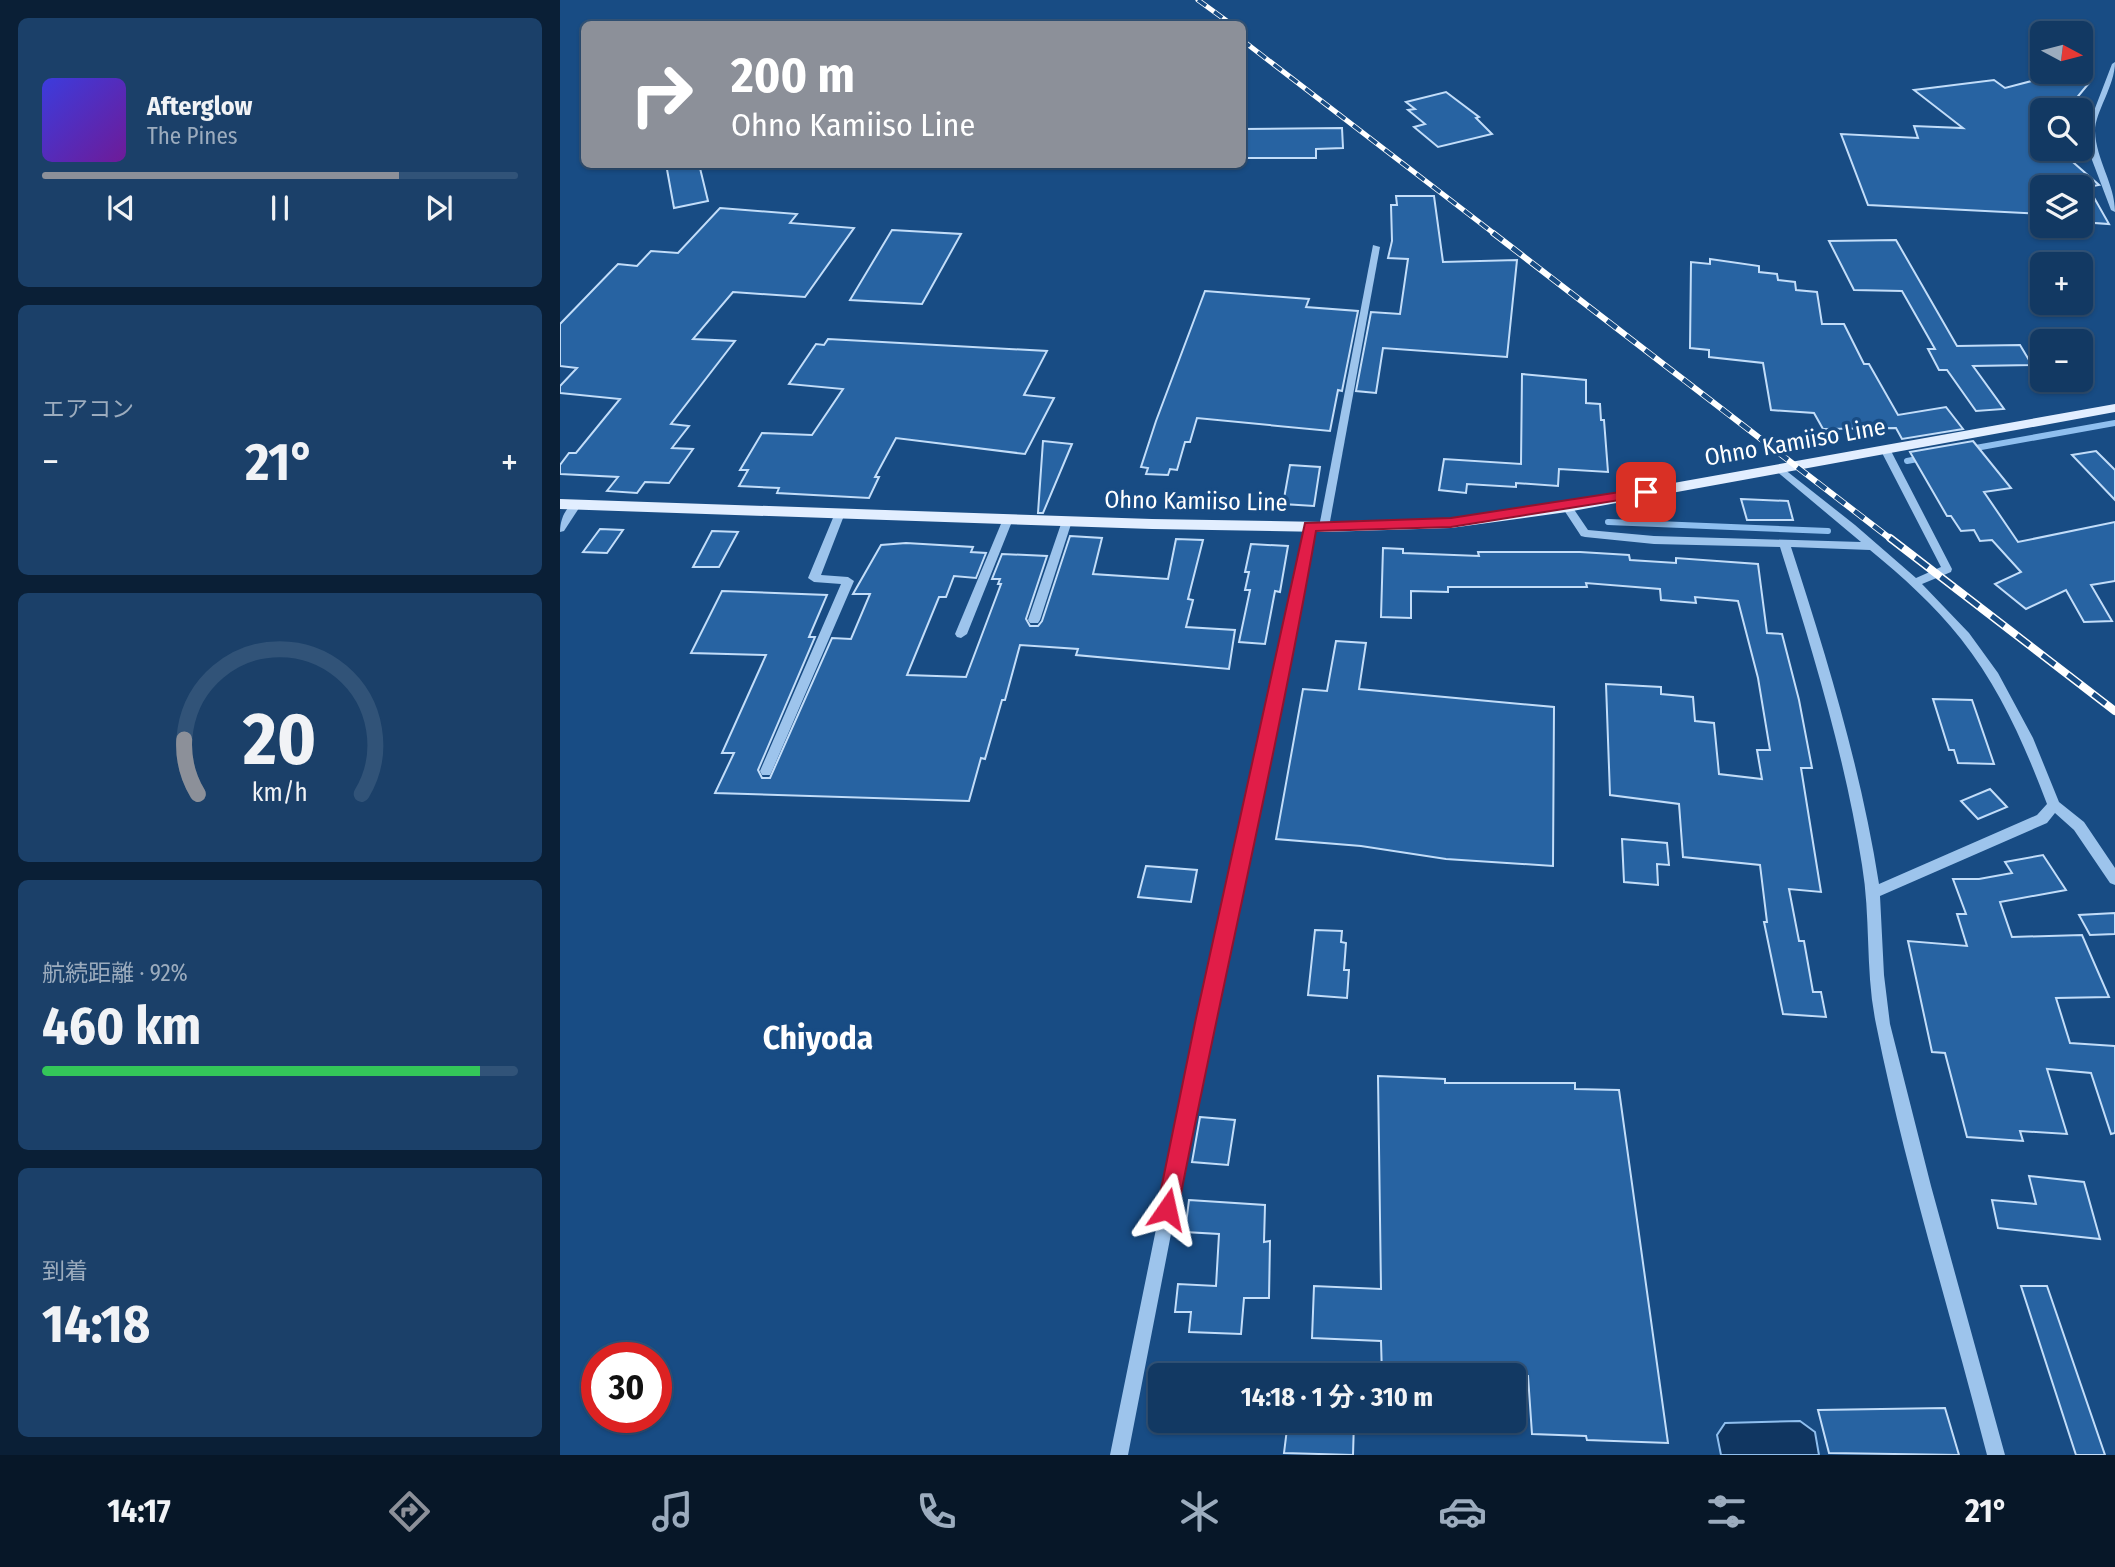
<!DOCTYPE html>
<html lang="ja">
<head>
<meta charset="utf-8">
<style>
	:root { --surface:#123963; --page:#1b4069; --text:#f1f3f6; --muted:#9cacbe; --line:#315378; --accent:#8c9099 }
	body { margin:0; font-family:"Fira Sans Condensed","Noto Sans JP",sans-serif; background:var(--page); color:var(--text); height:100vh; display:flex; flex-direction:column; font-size:26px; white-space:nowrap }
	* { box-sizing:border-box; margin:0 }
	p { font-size:23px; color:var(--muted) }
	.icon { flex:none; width:38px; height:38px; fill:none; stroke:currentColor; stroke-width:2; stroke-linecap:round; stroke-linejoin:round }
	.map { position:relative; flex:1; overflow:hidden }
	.panel { display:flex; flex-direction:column; gap:18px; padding:18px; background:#0a1f36; width:560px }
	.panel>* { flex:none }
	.guide { position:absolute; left:21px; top:21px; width:665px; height:147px; border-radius:10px; box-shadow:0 2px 5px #0004,0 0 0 2px var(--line); background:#8c9099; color:#fff; overflow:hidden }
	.needle { width:46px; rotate:97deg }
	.tools { position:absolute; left:1470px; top:21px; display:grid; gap:14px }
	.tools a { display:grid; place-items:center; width:63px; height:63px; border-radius:10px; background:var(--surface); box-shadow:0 2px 5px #0004,0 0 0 2px var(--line); font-size:35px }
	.speed { position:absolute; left:21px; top:1342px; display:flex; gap:14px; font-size:35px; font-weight:700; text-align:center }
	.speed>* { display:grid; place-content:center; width:91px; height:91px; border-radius:50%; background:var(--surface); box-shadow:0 2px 5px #0004,0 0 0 2px var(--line); line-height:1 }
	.speed .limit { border:10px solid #d22; background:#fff; color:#111 }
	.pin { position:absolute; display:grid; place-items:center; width:60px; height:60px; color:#fff; margin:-30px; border-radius:14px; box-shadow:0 4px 10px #0006 }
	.me { position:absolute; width:77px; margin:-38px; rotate:11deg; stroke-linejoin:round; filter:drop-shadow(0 0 5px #0008) }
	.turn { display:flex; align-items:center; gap:24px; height:147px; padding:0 35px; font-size:32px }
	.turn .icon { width:91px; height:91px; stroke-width:2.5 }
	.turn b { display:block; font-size:49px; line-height:60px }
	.big { font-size:52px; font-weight:700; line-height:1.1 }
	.panel .tile { flex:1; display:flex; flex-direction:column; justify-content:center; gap:10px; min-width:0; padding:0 24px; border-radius:10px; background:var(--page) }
	.panel .dial { align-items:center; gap:0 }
	.dial svg { height:182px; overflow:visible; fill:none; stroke:var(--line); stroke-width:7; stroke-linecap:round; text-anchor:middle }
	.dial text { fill:var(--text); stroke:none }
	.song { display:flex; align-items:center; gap:21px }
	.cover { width:84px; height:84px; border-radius:10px; background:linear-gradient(135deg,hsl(240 70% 55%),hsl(280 70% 35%)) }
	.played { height:7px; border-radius:4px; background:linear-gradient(90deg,var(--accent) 75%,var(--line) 75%) }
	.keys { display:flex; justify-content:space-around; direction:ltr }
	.heat { display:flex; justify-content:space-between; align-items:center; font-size:38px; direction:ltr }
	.charge { height:10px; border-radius:5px; background:linear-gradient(90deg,#34c759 92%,var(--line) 0) }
	.trip { position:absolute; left:588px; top:1363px; width:378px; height:70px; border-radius:10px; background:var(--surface); box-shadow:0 2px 5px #0004,0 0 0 2px var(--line); font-weight:700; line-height:70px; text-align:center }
	.tab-bar { display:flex; height:112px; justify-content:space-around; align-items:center; background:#071728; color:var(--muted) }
	.tab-bar .icon { width:49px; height:49px }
	.tab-bar .selected { color:var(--accent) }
	.tab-bar b { font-size:32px; color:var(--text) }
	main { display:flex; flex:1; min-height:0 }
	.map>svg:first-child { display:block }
	.water { fill:#103661; stroke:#8fbfef; stroke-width:2 }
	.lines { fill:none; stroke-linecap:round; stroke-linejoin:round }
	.stream { stroke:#8fbfef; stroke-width:6 }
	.building { fill:#2763a2; stroke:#c2ddf9; stroke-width:2 }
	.minor { fill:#9dc4ec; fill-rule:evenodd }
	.major { fill:#e2eeff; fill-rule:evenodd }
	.rail-far2-casing { stroke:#fff; stroke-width:5 }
	.rail-far1-casing { stroke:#fff; stroke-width:6 }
	.rail-casing { stroke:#fff; stroke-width:8 }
	.rail-far2 { stroke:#184c84; stroke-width:3.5; stroke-dasharray:10; stroke-linecap:butt }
	.rail-far1 { stroke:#184c84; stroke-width:4.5; stroke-dasharray:12; stroke-linecap:butt }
	.rail { stroke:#184c84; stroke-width:5; stroke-dasharray:16; stroke-linecap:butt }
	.route { fill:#e11d48; stroke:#92132f; stroke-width:2 }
	.labels { text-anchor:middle; stroke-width:7; stroke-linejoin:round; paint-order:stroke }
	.street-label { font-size:24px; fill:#fff; stroke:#184c84 }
	.near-quarter-label { font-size:33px; font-weight:bold; fill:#fff; stroke:#184c84 }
</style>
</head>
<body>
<main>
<section class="panel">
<div class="tile">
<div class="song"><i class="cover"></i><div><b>Afterglow</b><p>The Pines</p></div></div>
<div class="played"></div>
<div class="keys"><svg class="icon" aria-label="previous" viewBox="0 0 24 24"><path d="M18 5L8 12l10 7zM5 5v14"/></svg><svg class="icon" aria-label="pause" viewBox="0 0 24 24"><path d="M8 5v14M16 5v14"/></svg><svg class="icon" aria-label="next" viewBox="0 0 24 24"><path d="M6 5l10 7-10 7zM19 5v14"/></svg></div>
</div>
<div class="tile"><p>エアコン</p>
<div class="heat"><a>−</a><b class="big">21°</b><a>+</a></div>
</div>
<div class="tile dial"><svg viewBox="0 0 100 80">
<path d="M14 69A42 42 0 1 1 86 69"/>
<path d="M14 69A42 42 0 0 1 8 45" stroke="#8c9099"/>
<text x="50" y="56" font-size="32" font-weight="700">20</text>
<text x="50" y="72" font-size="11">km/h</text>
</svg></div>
<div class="tile"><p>航続距離 · 92%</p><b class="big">460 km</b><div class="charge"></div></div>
<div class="tile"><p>到着</p><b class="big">14:18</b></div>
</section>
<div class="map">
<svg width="1555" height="1455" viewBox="0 0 1555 1455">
	<rect width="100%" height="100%" fill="#184c84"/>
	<path class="water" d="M 1240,1421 L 1255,1432 L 1259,1455 L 1161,1455 L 1157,1435 L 1165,1423 Z"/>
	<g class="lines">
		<g class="stream">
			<path d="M 1410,449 L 1555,423"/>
			<path d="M 1347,461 L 1363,458"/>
			<path d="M 1048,522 L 1268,531"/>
		</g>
	</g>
	<g class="building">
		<path d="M 1506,72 L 1529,83 L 1510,106 L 1482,108 L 1482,149 L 1498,149 L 1539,185 L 1528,187 L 1549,224 L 1521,222 L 1521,187 L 1482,187 L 1482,214 L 1308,205 L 1281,134 L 1358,138 L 1354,126 L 1403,128 L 1354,90 L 1434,80 L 1445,88 Z"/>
		<path d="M 886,92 L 919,117 L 916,118 L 932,134 L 878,147 L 854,127 L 865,124 L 848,110 L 855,109 L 846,102 Z"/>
		<path d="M 782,128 L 783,148 L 756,149 L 756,158 L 682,158 L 682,129 Z"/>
		<path d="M 106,164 L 139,164 L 148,201 L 114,208 Z"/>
		<path d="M 836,196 L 874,196 L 883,262 L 957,260 L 947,357 L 823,348 L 816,393 L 796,391 L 811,312 L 840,314 L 848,259 L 828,258 L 832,241 L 831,205 L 837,205 Z"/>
		<path d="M 160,208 L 237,214 L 230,223 L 294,228 L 245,297 L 173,292 L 133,339 L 175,341 L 111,424 L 129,426 L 112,448 L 133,449 L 109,483 L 85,482 L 77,493 L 47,491 L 58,477 L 0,474 L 0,465 L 9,453 L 16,453 L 60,399 L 0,393 L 0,386 L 17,368 L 0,366 L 0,324 L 58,264 L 77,266 L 91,251 L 118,253 Z"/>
		<path d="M 332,230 L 401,234 L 362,304 L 290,300 Z"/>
		<path d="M 1336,240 L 1397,346 L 1460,345 L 1472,365 L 1413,366 L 1444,409 L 1416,411 L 1387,370 L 1379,370 L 1368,349 L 1375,349 L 1342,291 L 1294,290 L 1269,241 Z"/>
		<path d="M 1150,259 L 1199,266 L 1199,272 L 1217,274 L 1218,280 L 1235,282 L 1236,290 L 1257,292 L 1262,324 L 1284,324 L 1304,364 L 1309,364 L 1338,415 L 1386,407 L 1403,429 L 1342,439 L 1336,428 L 1263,429 L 1254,413 L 1211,410 L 1203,363 L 1149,357 L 1149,350 L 1130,348 L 1131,262 L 1150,264 Z"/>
		<path d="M 645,291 L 749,299 L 746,307 L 798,311 L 782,391 L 778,390 L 770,431 L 637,418 L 630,442 L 625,442 L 617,470 L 610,469 L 608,475 L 586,474 L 588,468 L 581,467 L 596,421 Z"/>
		<path d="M 268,339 L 487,351 L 464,395 L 494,398 L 465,454 L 336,438 L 315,477 L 319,477 L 309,498 L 217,493 L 219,488 L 179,486 L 188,470 L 180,470 L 202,433 L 252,435 L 283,389 L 229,384 L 256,344 L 264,345 Z"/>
		<path d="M 962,374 L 1026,380 L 1026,403 L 1040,404 L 1041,420 L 1044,420 L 1048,472 L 999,469 L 998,486 L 956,483 L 956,487 L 907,484 L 906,493 L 879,490 L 884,459 L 961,464 Z"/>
		<path d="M 483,441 L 512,444 L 483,513 L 478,513 Z"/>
		<path d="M 1413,441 L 1451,488 L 1424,492 L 1458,542 L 1555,522 L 1555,581 L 1531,585 L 1552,621 L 1524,622 L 1506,590 L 1466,609 L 1435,584 L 1461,572 L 1432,540 L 1420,541 L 1414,530 L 1401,531 L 1391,516 L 1387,516 L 1350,452 Z"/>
		<path d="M 1536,451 L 1555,470 L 1555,500 L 1512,455 Z"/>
		<path d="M 730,465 L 760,467 L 754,506 L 723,504 Z"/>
		<path d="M 1181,499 L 1228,501 L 1233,520 L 1187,520 Z"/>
		<path d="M 40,529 L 63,530 L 47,553 L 23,552 Z"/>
		<path d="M 152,531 L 178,532 L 159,567 L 133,567 Z"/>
		<path d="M 510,536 L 542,538 L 533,574 L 608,579 L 616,539 L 643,540 L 628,599 L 633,600 L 626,627 L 675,630 L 669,669 L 516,655 L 518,649 L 460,645 L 445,700 L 442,700 L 425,759 L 421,758 L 409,801 L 155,793 L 174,753 L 162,753 L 206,655 L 131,653 L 162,591 L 267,595 L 249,637 L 255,637 L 198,770 L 202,778 L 210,778 L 272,638 L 291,639 L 310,594 L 293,594 L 321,545 L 346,543 L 413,547 L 411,552 L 426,553 L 416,578 L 394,576 L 386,597 L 379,597 L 347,675 L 406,677 L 441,584 L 438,584 L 440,579 L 432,579 L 442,554 L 487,556 L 466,619 L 470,626 L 478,626 L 482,621 Z"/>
		<path d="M 691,544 L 728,546 L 720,592 L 715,591 L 705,644 L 679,642 L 690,590 L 685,590 L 689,572 L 685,572 Z"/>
		<path d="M 823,548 L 843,549 L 843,553 L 919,556 L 918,552 L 1020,552 L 1069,555 L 1070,560 L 1116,563 L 1116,558 L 1198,564 L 1207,633 L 1222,634 L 1239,700 L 1252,768 L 1241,768 L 1261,892 L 1229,889 L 1239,941 L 1244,941 L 1253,992 L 1261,992 L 1266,1017 L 1223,1014 L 1204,922 L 1207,922 L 1200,865 L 1123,857 L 1119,804 L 1050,795 L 1046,684 L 1101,687 L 1101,694 L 1133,697 L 1135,721 L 1154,723 L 1159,774 L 1202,779 L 1197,750 L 1210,750 L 1198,678 L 1178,601 L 1135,597 L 1136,603 L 1101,600 L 1100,589 L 1026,583 L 1027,587 L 888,587 L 888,592 L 851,591 L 851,618 L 821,617 Z"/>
		<path d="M 776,641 L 806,643 L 799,689 L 994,707 L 993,866 L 886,859 L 801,846 L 716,839 L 743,689 L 767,691 Z"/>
		<path d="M 1373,699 L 1412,700 L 1434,764 L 1398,763 L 1394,750 L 1389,750 Z"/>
		<path d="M 1430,789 L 1447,807 L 1418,819 L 1401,801 Z"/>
		<path d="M 1062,839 L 1107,843 L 1109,865 L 1097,864 L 1098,885 L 1064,882 Z"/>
		<path d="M 1483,855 L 1506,890 L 1440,902 L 1452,937 L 1522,935 L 1549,997 L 1496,998 L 1510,1043 L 1555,1046 L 1555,1133 L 1551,1134 L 1531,1073 L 1487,1069 L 1507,1134 L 1460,1131 L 1463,1141 L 1407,1137 L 1385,1053 L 1372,1052 L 1348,941 L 1407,946 L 1397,914 L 1406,914 L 1393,879 L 1419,879 L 1452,873 L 1445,862 Z"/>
		<path d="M 586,866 L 637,870 L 631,902 L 578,897 Z"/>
		<path d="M 1555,913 L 1555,934 L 1530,935 L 1519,915 Z"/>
		<path d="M 755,930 L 782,931 L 781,942 L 786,943 L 784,970 L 789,970 L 787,998 L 748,995 Z"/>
		<path d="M 818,1076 L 885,1079 L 885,1083 L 1015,1083 L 1015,1089 L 1059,1090 L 1108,1443 L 1027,1440 L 1026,1436 L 972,1434 L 968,1376 L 822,1376 L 821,1341 L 752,1338 L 754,1286 L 821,1289 Z"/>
		<path d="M 640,1117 L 675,1120 L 668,1165 L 632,1162 Z"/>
		<path d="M 1469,1176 L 1524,1182 L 1540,1239 L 1438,1228 L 1432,1200 L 1476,1204 Z"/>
		<path d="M 629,1200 L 705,1205 L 704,1242 L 710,1241 L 709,1298 L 684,1298 L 681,1334 L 629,1332 L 631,1312 L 615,1312 L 618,1284 L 656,1286 L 659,1234 L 625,1232 Z"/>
		<path d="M 1461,1286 L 1487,1286 L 1545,1455 L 1516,1455 Z"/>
		<path d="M 1385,1408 L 1399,1455 L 1269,1453 L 1258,1410 Z"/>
		<path d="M 728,1421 L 794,1421 L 793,1455 L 724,1453 Z"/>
	</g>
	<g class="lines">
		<g class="minor">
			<path d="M 1555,62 C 1555,86 1535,112 1535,131 C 1536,160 1555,184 1555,212 L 1551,210 L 1532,160 L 1527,129 L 1552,64 Z"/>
			<path d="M 813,245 L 820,247 L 769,527 L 764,531 L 759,527 Z"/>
			<path d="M 1325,446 L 1330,449 L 1392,569 L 1391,572 L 1362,584 L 1409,633 L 1438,673 L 1473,738 L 1499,802 L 1524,822 L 1555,868 L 1555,885 L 1550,883 L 1514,830 L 1495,813 L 1487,823 L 1320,896 L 1324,975 L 1330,1024 L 1371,1186 L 1445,1455 L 1427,1455 C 1390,1311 1345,1169 1316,1024 C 1305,971 1311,918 1302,865 C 1285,757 1253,652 1220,547 L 1094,544 L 1025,537 L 1021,536 L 1002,507 L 1007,504 L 1011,505 L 1028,530 L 1094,536 L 1301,542 L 1215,470 L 1214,468 L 1219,465 L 1295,525 L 1356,578 L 1381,567 L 1320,449 ZM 1231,547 L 1310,550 C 1343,577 1374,605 1401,639 C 1440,688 1465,746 1487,804 L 1477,815 L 1319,884 C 1301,769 1267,658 1231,547 Z"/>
			<path d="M 16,502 L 21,505 L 4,531 L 0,532 C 0,520 5,507 16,502 Z"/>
			<path d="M 280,510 L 285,513 L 261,575 L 288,577 L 294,581 L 212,771 L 210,775 L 202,775 L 200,771 L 281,584 L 254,582 L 248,578 L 275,513 Z"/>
			<path d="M 448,515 L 453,519 L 407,634 L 401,638 L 397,637 L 395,634 L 443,519 Z"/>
			<path d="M 507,517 L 512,521 L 480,620 L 478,623 L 470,623 L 468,620 L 502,521 Z"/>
			<path d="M 750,522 L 755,526 L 738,626 L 653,1018 L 568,1455 L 550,1455 L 639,1018 L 726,626 L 745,526 Z"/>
		</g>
		<path class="major" d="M 1555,404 L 1555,412 L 1007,512 L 891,528 L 764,532 L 592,529 L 0,509 L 0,499 L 592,519 L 764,522 L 891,518 L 1007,502 Z"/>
		<defs>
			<g id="rail-far2">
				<path d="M 638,0 L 671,24"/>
				<path d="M 682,40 L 936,235"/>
			</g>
			<path id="rail-far1" d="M 933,233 L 1332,540"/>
			<path id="rail" d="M 1330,538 L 1555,711"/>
		</defs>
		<use href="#rail-far2" class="rail-far2-casing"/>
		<use href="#rail-far1" class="rail-far1-casing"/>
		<use href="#rail" class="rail-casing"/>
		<use href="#rail-far2" class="rail-far2"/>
		<use href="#rail-far1" class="rail-far1"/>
		<use href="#rail" class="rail"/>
	</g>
	<path class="route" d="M 1086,488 L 1091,489 L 1091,495 L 891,527 L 756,531 C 716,758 662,983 618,1209 L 615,1217 L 607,1220 L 600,1217 L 597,1209 L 636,1018 L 745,523 L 891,518 Z"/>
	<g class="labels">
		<g class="street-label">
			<text transform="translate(1235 442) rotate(-10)" y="8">Ohno Kamiiso Line</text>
			<text transform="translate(636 501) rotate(1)" y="8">Ohno Kamiiso Line</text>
		</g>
		<g class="near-quarter-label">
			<text x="258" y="1049">Chiyoda</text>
		</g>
	</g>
</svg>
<div class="tools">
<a><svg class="needle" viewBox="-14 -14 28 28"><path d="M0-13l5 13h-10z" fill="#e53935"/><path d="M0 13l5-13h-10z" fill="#9cacbe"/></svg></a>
<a><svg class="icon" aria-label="search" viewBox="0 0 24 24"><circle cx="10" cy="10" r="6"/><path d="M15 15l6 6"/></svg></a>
<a><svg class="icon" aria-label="layers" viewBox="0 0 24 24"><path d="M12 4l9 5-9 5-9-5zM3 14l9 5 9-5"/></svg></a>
<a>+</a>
<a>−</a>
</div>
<div class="speed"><div class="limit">30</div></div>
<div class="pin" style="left:1086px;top:492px;background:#d93025"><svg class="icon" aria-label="arrive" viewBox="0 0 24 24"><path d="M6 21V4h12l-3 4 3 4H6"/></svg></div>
<svg class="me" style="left:607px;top:1209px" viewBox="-20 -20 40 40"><path d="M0-17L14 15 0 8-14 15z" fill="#e11d48" stroke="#fff" stroke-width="4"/></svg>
<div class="trip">14:18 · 1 分 · 310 m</div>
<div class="guide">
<div class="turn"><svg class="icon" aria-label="right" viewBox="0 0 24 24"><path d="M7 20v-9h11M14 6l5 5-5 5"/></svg><div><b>200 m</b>Ohno Kamiiso Line</div></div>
</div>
</div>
</main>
<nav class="tab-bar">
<b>14:17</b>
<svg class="icon selected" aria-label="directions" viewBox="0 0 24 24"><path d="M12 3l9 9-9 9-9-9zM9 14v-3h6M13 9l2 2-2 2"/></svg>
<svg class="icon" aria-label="music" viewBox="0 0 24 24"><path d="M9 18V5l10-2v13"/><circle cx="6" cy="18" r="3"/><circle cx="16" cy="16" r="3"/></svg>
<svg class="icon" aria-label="phone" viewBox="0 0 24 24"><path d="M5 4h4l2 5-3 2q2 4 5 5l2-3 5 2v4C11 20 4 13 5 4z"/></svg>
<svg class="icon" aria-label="climate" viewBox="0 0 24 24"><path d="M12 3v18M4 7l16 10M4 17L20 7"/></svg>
<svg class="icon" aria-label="car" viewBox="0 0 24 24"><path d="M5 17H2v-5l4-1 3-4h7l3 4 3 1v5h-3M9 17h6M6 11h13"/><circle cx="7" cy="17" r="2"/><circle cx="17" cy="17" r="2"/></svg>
<svg class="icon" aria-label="filters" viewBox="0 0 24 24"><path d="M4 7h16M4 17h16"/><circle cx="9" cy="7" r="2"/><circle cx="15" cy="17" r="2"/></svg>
<b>21°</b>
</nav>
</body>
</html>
